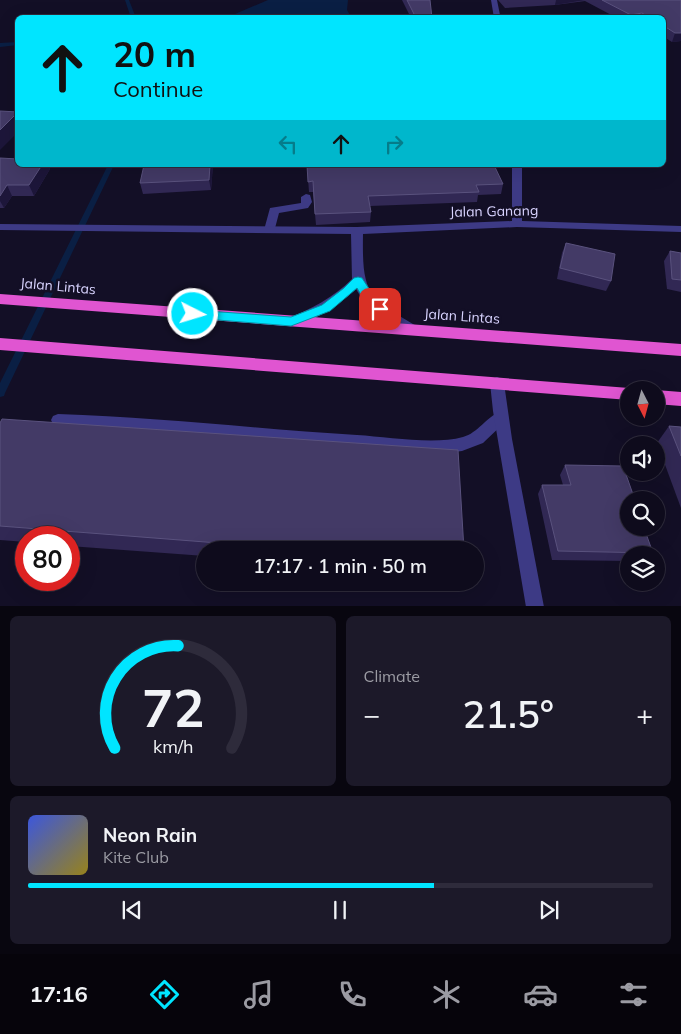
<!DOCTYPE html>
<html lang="en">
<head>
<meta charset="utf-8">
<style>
	:root { --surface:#0e0b1c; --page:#1c1929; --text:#f1f3f6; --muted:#9b9ba3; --line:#2e2b3b; --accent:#00e5ff }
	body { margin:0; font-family:Mulish,sans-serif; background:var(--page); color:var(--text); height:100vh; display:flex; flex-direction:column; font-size:19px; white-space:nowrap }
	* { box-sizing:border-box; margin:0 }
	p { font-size:16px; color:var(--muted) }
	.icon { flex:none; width:28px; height:28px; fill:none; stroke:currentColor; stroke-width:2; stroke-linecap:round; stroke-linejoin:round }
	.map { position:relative; height:606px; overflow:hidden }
	.sheet { display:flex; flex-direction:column; gap:10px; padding:10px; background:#08060f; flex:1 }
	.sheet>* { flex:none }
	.top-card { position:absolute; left:15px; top:15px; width:651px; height:152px; border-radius:8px; box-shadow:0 5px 20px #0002,0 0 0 1px var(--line); background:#00e5ff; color:#111; overflow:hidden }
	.needle { width:32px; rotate:174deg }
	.tools { position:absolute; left:620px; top:381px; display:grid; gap:10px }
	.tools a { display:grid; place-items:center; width:45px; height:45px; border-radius:50%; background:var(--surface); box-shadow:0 5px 20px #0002,0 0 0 1px var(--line); font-size:25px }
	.speed { position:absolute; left:15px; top:526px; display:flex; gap:10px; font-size:25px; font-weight:700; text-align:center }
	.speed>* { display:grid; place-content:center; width:65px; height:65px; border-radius:50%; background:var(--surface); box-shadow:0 5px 20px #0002,0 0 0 1px var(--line); line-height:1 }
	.speed .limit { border:8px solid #d22; background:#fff; color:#111 }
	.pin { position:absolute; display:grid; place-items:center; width:42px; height:42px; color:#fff; margin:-21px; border-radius:10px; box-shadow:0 2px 8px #0006 }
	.me { position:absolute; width:55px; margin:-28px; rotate:95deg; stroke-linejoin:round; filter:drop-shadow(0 0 4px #0008) }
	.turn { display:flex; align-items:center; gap:18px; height:105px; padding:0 15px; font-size:22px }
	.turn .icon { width:65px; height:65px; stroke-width:2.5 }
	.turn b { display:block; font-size:35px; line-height:42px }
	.lanes { display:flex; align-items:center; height:48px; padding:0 15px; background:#0003; justify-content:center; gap:25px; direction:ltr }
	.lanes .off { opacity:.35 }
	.big { font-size:38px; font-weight:600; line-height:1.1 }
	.sheet .card { flex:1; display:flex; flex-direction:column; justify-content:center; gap:8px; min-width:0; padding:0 18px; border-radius:8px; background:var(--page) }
	.sheet .dial { align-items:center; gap:0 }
	.dial svg { height:130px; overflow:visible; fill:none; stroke:var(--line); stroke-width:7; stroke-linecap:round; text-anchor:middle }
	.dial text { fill:var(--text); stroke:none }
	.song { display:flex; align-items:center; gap:15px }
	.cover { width:60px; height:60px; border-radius:8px; background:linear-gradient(135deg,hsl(230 70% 55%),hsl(50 70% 35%)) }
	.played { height:5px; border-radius:2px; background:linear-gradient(90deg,var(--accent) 65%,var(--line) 65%) }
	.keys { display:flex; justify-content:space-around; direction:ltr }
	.heat { display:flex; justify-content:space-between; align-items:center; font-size:28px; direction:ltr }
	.sheet .tiles { flex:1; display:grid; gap:10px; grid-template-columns:1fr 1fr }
	.card:last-child { grid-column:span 2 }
	.trip { position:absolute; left:196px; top:541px; width:288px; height:50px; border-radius:25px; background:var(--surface); box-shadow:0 5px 20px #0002,0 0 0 1px var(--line); font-weight:600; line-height:50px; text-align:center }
	.tabs { display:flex; height:80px; justify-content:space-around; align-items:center; background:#06040b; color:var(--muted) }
	.tabs .icon { width:35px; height:35px }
	.tabs .current { color:var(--accent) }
	.tabs b { font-size:22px; color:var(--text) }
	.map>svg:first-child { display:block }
	.water { fill:#0a1f44 }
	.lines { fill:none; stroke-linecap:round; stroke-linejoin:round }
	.stream { fill:#0a1f44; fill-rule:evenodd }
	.service { fill:#3d3a85; fill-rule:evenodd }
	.minor { fill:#3d3a85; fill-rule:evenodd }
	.trunk { fill:#e055d1; fill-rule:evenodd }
	.wall { fill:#312854 }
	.shaded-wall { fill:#1d163a }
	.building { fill:#433a66; stroke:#5a527e }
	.route { fill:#00e5ff; stroke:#0095a6 }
	.labels { text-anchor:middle; stroke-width:5; stroke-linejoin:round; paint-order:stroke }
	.street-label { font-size:14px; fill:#d9d4ff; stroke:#130f26 }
</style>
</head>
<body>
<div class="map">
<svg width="681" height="607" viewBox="0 0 681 607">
	<rect width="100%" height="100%" fill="#130f26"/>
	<path class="water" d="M 268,0 L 348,0 L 347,10 L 351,17 L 228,17 Z"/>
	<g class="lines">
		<g class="stream">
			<path d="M 125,0 L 129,0 L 136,18 L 131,18 Z"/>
			<path d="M 18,42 L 18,45 L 0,47 L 0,43 Z"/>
			<path d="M 108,165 L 114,165 L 5,393 L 4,396 L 0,397 L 0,383 Z"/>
		</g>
		<g class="service">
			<path d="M 306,194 L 310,195 L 312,202 L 308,208 L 279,213 L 274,232 L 266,232 L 264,230 L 270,208 L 301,203 L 301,197 Z"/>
			<path d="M 500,412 L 505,414 L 507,418 L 505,422 L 483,443 L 462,451 L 439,454 L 342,448 L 118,428 L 58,426 L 53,424 L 51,420 L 53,416 L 58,414 C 158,417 257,429 357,435 C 388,437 434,445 463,437 C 478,433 486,417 500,412 Z"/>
		</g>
		<g class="minor">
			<path d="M 491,0 L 497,0 L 500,15 L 557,14 L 573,18 L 494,18 Z"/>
			<path d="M 512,165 L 522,165 L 522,221 L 681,226 L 681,232 L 517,227 L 363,234 C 362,294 367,297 418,327 L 420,330 L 418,333 L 413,335 C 391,328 367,309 356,289 C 344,301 303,331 286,325 L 285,322 L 286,319 C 311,309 333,298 352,279 L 351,234 L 0,230 L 0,224 L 357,227 L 512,221 Z"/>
			<path d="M 497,377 L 502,379 L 504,383 L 512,439 L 544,607 L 526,607 L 493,411 L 490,383 L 492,379 Z"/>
		</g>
		<g class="trunk">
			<path d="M 0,294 L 681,344 L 681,356 L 0,304 Z"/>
			<path d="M 0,338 L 629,388 L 635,390 L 629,390 L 629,400 L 0,350 Z"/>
			<path d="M 656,390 L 681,392 L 681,406 L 656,404 Z"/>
		</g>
	</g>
	<g class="wall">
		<path d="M 402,0 L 430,0 L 432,18 L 411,18 Z"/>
		<path d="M 498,0 L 681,0 L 681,41 L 672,42 L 664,37 L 664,18 L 617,18 L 585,1 L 555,5 L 505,8 Z"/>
		<path d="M 0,158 L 18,165 L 48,165 L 50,169 L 34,196 L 12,196 L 4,208 L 0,208 Z"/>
		<path d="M 213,165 L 211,190 L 143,194 L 140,183 Z"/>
		<path d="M 307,165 L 503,184 L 501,194 L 478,195 L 477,202 L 370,206 L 371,212 L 370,222 L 316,225 L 313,192 L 309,192 Z"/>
		<path d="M 566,243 L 611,281 L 606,291 L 557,279 L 562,253 Z"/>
		<path d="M 670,251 L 681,253 L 681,292 L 667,289 L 664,261 Z"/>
		<path d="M 0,423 L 464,550 L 205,550 L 205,556 L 69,546 L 69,538 L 26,538 L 26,542 L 0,540 Z"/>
		<path d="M 669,426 L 681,427 L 681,508 L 657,443 Z"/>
		<path d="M 565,465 L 653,553 L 651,555 L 629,555 L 629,561 L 552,560 L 538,494 L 542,485 L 563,485 L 560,475 Z"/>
	</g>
	<g class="shaded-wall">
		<path d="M 556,0 L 585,0 L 555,5 Z"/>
		<path d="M 642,13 L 640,18 L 630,18 L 631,15 Z"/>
		<path d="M 675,33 L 681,33 L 681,41 L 672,42 Z"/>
		<path d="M 18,112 L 18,132 L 0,150 L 0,130 Z"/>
		<path d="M 42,165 L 48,165 L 50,169 L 34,196 L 29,185 Z"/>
		<path d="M 210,165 L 213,165 L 211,190 L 209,180 Z"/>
		<path d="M 7,185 L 12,196 L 4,208 L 0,201 L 0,196 Z"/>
	</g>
	<g class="building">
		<path d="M 407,0 L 430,0 L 432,18 L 416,18 Z"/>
		<path d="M 602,0 L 681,0 L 681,33 L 675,33 L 664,26 L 664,18 L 650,18 L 642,13 L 631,15 Z"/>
		<path d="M 0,111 L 18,112 L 0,130 Z"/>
		<path d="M 0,158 L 18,159 L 18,165 L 42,165 L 29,185 L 7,185 L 0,196 Z"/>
		<path d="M 144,165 L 210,165 L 209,180 L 140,183 Z"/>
		<path d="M 307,165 L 494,165 L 503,184 L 476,185 L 479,192 L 368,196 L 371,212 L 315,214 L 313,181 L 308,182 Z"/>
		<path d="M 566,243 L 615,254 L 611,281 L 560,268 Z"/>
		<path d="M 670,251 L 681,253 L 681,280 L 672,279 Z"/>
		<path d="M 2,419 L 458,450 L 464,550 L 308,550 L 0,526 L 0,423 Z"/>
		<path d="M 669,426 L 681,427 L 681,456 Z"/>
		<path d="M 565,465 L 623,466 L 635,500 L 629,500 L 629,528 L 644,528 L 653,553 L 558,551 L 542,485 L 571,485 Z"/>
	</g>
	<path class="route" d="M 358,277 L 362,278 L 375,298 L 386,309 L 384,312 C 371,316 363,298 357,288 L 330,311 L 291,326 L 193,318 L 187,314 L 193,310 L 291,317 L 322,305 L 344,288 L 354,278 Z"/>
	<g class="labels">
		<g class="street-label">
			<text transform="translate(494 211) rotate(-1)" y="5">Jalan Ganang</text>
			<text transform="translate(58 286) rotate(5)" y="5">Jalan Lintas</text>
			<text transform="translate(462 316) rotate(4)" y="5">Jalan Lintas</text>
		</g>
	</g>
</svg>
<div class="tools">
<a><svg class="needle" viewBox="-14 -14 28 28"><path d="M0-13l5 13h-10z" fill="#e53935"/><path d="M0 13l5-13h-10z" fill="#9b9ba3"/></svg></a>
<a><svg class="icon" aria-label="sound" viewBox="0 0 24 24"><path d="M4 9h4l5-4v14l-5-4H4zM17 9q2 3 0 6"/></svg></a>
<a><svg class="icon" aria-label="search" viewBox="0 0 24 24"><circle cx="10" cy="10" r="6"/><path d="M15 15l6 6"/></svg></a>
<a><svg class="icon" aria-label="layers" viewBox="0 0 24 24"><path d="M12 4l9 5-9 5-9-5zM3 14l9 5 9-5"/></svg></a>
</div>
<div class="speed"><div class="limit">80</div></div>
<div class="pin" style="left:380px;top:309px;background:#d93025"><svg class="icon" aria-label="arrive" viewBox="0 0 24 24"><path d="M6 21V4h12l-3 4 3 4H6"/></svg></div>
<svg class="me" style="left:193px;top:314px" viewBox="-20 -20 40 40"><circle r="17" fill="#00e5ff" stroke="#fff" stroke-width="3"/><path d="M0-11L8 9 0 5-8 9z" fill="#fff"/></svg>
<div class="trip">17:17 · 1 min · 50 m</div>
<div class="top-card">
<div class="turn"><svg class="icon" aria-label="ahead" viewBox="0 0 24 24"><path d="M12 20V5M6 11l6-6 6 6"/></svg><div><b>20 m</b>Continue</div></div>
<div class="lanes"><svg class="icon off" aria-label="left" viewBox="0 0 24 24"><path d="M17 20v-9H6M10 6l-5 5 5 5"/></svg><svg class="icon" aria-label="ahead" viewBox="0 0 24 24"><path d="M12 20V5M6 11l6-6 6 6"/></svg><svg class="icon off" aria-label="right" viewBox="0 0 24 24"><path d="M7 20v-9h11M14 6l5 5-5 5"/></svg></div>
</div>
</div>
<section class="sheet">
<div class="tiles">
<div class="card dial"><svg viewBox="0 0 100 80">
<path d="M14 69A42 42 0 1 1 86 69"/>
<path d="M14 69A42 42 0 0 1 53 6" stroke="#00e5ff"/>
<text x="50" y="56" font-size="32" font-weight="700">72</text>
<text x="50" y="72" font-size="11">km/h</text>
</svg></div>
<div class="card"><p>Climate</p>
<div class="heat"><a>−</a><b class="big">21.5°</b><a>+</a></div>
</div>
<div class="card">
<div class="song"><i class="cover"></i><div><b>Neon Rain</b><p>Kite Club</p></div></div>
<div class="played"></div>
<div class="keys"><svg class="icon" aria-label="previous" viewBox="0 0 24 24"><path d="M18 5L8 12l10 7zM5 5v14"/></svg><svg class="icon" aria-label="pause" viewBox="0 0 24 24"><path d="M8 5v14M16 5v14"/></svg><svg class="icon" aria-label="next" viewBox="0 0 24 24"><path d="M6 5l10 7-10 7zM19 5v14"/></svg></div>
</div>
</div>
</section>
<nav class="tabs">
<b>17:16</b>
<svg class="icon current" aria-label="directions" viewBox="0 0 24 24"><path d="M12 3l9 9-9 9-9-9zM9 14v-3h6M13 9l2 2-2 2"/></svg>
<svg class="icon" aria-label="music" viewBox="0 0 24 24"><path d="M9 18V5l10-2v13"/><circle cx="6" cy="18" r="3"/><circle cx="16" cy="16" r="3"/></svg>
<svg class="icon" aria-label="phone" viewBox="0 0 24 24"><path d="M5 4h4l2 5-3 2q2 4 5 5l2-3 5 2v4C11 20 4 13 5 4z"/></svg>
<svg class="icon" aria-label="climate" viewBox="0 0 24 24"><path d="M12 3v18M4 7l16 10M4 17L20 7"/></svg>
<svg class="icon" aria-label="car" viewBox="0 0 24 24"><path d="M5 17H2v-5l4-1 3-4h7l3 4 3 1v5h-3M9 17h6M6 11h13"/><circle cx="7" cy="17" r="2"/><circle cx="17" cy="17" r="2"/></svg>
<svg class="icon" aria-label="filters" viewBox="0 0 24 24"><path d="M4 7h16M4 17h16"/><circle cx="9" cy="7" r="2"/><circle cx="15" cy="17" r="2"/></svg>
</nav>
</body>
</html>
